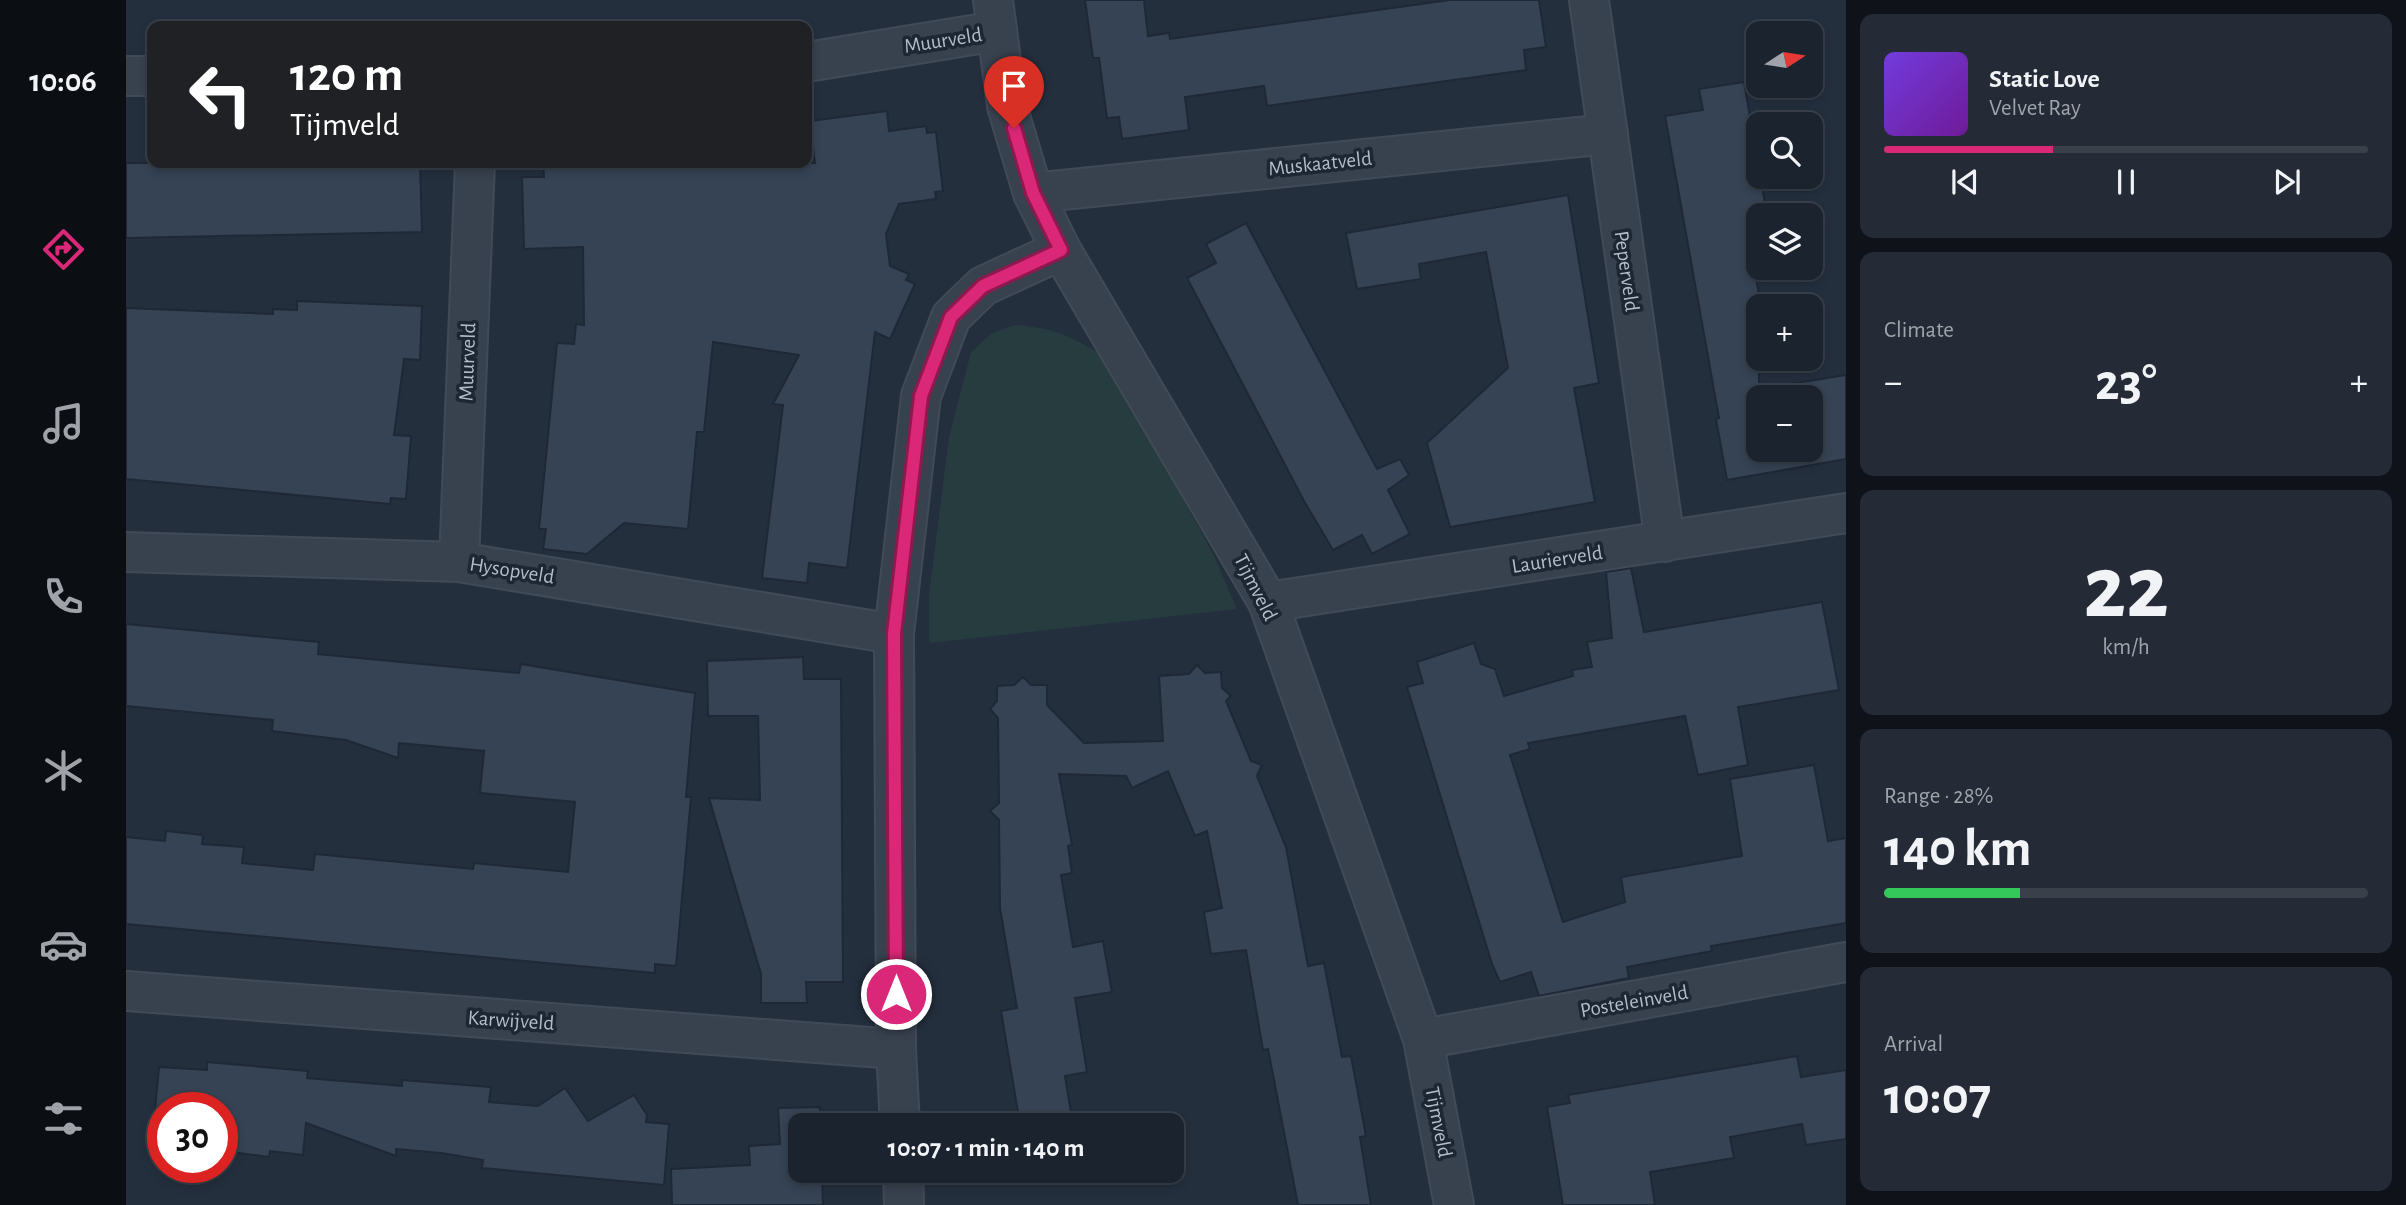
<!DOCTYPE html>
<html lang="en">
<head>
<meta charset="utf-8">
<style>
	:root { --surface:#1b232e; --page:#242b36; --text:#f1f3f6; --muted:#a0a4aa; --line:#39404a; --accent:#db2777 }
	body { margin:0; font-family:"Alegreya Sans",sans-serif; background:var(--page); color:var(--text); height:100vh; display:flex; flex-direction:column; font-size:26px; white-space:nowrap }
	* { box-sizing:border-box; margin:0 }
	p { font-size:23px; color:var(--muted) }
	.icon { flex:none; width:38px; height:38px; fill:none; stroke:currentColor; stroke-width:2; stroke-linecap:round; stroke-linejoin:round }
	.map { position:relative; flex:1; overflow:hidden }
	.drawer { display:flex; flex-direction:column; gap:14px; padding:14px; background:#0f1319; width:560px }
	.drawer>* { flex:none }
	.hud { position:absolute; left:21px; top:21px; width:665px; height:147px; border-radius:14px; box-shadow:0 4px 10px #0003,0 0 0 2px var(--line); background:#202124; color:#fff; overflow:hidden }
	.needle { width:46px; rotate:78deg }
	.controls { position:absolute; left:1620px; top:21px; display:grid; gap:14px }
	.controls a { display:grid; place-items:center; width:77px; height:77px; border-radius:14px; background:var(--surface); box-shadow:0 4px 10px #0003,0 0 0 2px var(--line); font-size:35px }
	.speed { position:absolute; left:21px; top:1092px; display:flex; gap:14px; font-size:35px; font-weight:700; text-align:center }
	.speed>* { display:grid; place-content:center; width:91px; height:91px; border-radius:50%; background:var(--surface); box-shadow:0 4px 10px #0003,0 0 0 2px var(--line); line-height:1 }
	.speed .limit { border:10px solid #d22; background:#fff; color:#111 }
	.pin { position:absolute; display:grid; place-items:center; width:60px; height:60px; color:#fff; margin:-72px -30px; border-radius:50% 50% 50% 0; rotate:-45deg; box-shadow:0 0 7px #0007 }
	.pin .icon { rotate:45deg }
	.me { position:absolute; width:77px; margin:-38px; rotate:0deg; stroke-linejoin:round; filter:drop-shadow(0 0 5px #0008) }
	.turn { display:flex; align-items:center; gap:24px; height:147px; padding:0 28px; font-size:32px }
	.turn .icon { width:91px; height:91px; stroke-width:2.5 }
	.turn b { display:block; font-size:49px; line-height:60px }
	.big { font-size:52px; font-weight:600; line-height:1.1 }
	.drawer .tile { flex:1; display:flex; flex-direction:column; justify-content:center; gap:10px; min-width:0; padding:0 24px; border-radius:14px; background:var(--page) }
	.drawer .dial { align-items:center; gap:0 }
	.dial b { font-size:91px; line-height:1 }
	.song { display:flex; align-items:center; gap:21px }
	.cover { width:84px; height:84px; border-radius:10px; background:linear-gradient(135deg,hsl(260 70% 55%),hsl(280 70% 35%)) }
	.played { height:7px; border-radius:4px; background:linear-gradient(90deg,var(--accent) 35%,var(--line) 35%) }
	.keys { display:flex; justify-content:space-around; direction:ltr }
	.heat { display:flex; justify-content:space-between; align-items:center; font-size:38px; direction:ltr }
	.charge { height:10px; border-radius:5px; background:linear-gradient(90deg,#34c759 28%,var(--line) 0) }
	.trip { position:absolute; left:662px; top:1113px; width:396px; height:70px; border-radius:14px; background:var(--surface); box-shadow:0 4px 10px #0003,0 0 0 2px var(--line); font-weight:600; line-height:70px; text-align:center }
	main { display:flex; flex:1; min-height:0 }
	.menu { display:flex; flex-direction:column; width:126px; justify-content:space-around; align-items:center; background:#0b0e12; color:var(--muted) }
	.menu .icon { width:49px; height:49px }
	.menu .on { color:var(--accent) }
	.menu b { font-size:32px; color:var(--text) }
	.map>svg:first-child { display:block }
	.green { fill:#263c3f }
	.building { fill:#364354; stroke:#1f2835; stroke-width:2; fill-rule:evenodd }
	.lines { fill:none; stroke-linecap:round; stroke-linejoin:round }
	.minor-casing { stroke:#414a57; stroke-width:42 }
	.minor { stroke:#38414e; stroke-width:38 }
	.route-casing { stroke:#8e194d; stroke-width:18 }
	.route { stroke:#db2777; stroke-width:12 }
	.labels { text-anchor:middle; stroke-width:7; stroke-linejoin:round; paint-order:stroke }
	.street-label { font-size:21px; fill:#b4bcc9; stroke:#1d2633 }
</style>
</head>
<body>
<main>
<nav class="menu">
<b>10:06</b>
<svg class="icon on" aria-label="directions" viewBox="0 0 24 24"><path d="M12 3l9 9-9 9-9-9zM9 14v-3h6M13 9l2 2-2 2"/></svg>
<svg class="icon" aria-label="music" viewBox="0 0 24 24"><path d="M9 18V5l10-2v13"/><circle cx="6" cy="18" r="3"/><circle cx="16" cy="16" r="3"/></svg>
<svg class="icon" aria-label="phone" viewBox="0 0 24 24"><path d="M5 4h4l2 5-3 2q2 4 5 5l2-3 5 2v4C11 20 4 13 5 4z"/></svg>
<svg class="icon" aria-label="climate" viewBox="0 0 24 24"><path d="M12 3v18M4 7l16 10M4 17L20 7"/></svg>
<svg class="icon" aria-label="car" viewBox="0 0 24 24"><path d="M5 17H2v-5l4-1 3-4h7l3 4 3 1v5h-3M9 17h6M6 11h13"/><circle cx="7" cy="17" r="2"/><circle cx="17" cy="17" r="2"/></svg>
<svg class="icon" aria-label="filters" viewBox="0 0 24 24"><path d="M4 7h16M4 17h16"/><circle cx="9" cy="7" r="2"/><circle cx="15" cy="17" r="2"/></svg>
</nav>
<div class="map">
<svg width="1720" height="1205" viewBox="0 0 1720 1205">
	<rect width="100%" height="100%" fill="#242f3e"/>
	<path class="green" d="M 889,325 C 928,328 949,337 981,359 L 1087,554 L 1111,609 L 803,643 L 803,595 L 823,437 L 845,352 L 865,334 Z"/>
	<g class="building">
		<path d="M 959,0 L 1018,0 L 1022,36 L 1043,33 L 1044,39 L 1324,0 L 1413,0 L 1420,47 L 1398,50 L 1400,70 L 1141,106 L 1138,86 L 1059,97 L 1063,130 L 996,139 L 993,117 L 981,118 L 973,58 L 967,58 Z"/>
		<path d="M 1618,82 L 1641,215 L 1633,215 L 1633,224 L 1621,226 L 1633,295 L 1633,389 L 1720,375 L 1720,459 L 1601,480 L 1590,419 L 1593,418 L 1539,116 L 1577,110 L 1573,89 ZM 1633,397 L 1685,397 L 1685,450 L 1633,450 Z"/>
		<path d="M 761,111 L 763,131 L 800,126 L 801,133 L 810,132 L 817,191 L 809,192 L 810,199 L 773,204 L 760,234 L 764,266 L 783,274 L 780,280 L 789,284 L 764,339 L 749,332 L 721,568 L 683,563 L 681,583 L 636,578 L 657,405 L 647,404 L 673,355 L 587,342 L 578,432 L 571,432 L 562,529 L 498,523 L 461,554 L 417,549 L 420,529 L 413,529 L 431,343 L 448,344 L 450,324 L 458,325 L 457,247 L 398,249 L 396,177 L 418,177 L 417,163 L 689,163 L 684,121 Z"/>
		<path d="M 0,163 L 294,163 L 296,232 L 0,238 Z"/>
		<path d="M 1442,195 L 1473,383 L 1448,388 L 1469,502 L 1324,527 L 1301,443 L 1382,368 L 1360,252 L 1293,264 L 1295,279 L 1231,289 L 1220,233 Z"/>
		<path d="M 1120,223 L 1251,469 L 1274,459 L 1283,475 L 1262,490 L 1284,534 L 1246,554 L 1236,535 L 1207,550 L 1178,501 L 1061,278 L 1090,263 L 1080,244 Z"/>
		<path d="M 171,301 L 296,306 L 294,360 L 278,359 L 268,435 L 285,436 L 280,499 L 265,498 L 264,504 L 0,479 L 0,308 L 147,314 L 147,309 L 171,310 Z"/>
		<path d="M 1505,568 L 1518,632 L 1696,602 L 1713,690 L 1612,707 L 1622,765 L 1572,775 L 1559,716 L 1402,743 L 1404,749 L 1384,755 L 1437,922 L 1499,902 L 1495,877 L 1616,856 L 1604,779 L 1688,765 L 1702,841 L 1720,838 L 1720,923 L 1585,946 L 1586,951 L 1501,967 L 1503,978 L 1413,996 L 1405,972 L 1374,982 L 1366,964 L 1281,687 L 1297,683 L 1291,662 L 1348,643 L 1355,664 L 1369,669 L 1378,696 L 1447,676 L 1446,670 L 1466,667 L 1461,642 L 1486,638 L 1480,572 Z"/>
		<path d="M 0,624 L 193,642 L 192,654 L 264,661 L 393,673 L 395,664 L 569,693 L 560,797 L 565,797 L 550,966 L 529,964 L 529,973 L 0,924 L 0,837 L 39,841 L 40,831 L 77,835 L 76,844 L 118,847 L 116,863 L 187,870 L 189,854 L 347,869 L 348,863 L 442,872 L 449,802 L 354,793 L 358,751 L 273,743 L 272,758 L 220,740 L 146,731 L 147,720 L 0,706 Z"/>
		<path d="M 677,657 L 678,679 L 715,679 L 717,982 L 680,982 L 681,1003 L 635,1003 L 635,974 L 583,798 L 634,800 L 632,716 L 582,716 L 581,661 Z"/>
		<path d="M 1071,665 L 1079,673 L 1095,672 L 1096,688 L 1105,696 L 1100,701 L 1125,761 L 1136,765 L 1131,776 L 1160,847 L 1182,966 L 1198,963 L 1216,1057 L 1225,1056 L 1240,1136 L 1234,1137 L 1245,1205 L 1172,1205 L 1142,1049 L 1137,1050 L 1120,950 L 1085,954 L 1078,912 L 1096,908 L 1081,831 L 1069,836 L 1042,771 L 1006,788 L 1000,776 L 933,774 L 946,845 L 942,846 L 946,873 L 935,875 L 947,947 L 977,941 L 986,992 L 949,998 L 961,1072 L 939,1076 L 947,1125 L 889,1125 L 892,1125 L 892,1112 L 875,1011 L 891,1008 L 874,908 L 873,820 L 864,811 L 873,803 L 872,718 L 864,709 L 871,701 L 871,686 L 888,685 L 897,677 L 905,685 L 921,685 L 921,705 L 958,743 L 1037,741 L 1033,676 L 1063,674 Z"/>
		<path d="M 1671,1056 L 1675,1077 L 1720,1070 L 1720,1139 L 1680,1145 L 1676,1124 L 1604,1137 L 1608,1158 L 1524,1172 L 1529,1205 L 1437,1205 L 1421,1107 L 1444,1103 L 1442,1095 Z"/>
		<path d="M 81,1062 L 182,1071 L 181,1078 L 276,1086 L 276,1080 L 365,1087 L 363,1102 L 412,1106 L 439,1088 L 462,1121 L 508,1095 L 521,1115 L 520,1122 L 543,1124 L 538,1185 L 356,1168 L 357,1160 L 315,1153 L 270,1149 L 270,1156 L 180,1123 L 177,1155 L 144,1151 L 143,1157 L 96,1151 L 96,1108 L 37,1108 L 37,1131 L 27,1131 L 33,1067 L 81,1070 Z"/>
		<path d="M 694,1107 L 695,1125 L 674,1125 L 674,1171 L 696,1171 L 697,1205 L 546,1205 L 545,1169 L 624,1165 L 623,1146 L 654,1144 L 652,1108 Z"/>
	</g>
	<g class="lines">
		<defs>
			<g id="minor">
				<path d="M 867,0 L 881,106 L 907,193 L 935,250 L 1142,602 L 1297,1039 L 1328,1205"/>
				<path d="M 1463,0 L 1539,542"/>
				<path d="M 681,62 L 871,31"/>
				<path d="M 0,76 L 26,76"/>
				<path d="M 907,193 L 1482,134"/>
				<path d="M 0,552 L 333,562 L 768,634"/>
				<path d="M 333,562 L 349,163"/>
				<path d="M 1142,602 L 1720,513"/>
				<path d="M 0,991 L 770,1049"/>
				<path d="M 1297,1039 L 1720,962"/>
				<path d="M 774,1125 L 770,1049 L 768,634 L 795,396 L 825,317 L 857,286 L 935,250"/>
				<path d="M 777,1171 L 778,1205"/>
			</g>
		</defs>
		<use href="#minor" class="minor-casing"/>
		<use href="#minor" class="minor"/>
	</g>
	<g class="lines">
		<defs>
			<path id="route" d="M 770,994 L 768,634 L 795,396 L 825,317 L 857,286 L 935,250 L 907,193 L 888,128"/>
		</defs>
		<use href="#route" class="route-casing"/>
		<use href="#route" class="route"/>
	</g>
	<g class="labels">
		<g class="street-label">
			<text transform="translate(817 40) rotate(-9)" y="7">Muurveld</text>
			<text transform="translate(1194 163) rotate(-6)" y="7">Muskaatveld</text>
			<text transform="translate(1501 271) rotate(82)" y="7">Peperveld</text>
			<text transform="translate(341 362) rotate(-88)" y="7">Muurveld</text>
			<text transform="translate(1431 559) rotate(-9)" y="7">Laurierveld</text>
			<text transform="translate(386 570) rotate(9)" y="7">Hysopveld</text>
			<text transform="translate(1130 587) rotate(63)" y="7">Tijmveld</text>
			<text transform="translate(1508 1001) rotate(-10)" y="7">Posteleinveld</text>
			<text transform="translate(385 1020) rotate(4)" y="7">Karwijveld</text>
			<text transform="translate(1313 1122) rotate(79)" y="7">Tijmveld</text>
		</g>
	</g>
</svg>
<div class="controls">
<a><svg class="needle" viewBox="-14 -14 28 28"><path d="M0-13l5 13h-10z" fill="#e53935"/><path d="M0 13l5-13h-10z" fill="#a0a4aa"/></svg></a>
<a><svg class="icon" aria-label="search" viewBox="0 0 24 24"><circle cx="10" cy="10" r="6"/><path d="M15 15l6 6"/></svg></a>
<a><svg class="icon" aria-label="layers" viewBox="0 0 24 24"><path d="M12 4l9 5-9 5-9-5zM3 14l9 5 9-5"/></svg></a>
<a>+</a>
<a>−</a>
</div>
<div class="speed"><div class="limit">30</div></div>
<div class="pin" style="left:888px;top:128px;background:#d93025"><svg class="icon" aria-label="arrive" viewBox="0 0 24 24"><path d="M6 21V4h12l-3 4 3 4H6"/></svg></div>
<svg class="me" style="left:770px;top:994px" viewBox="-20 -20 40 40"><circle r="17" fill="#db2777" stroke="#fff" stroke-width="3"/><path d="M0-11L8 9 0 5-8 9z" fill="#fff"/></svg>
<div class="trip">10:07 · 1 min · 140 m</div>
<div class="hud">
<div class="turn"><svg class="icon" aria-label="left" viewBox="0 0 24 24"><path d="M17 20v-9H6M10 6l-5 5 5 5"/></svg><div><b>120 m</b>Tijmveld</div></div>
</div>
</div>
<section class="drawer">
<div class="tile">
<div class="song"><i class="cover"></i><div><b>Static Love</b><p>Velvet Ray</p></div></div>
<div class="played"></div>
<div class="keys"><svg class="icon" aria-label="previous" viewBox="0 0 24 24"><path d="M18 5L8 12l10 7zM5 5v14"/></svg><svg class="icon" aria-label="pause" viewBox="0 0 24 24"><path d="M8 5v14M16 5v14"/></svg><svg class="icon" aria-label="next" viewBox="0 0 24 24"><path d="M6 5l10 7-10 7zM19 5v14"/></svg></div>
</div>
<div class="tile"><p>Climate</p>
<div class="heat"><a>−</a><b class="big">23°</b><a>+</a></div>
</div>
<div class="tile dial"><b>22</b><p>km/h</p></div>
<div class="tile"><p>Range · 28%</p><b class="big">140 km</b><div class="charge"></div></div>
<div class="tile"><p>Arrival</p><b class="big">10:07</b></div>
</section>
</main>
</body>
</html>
